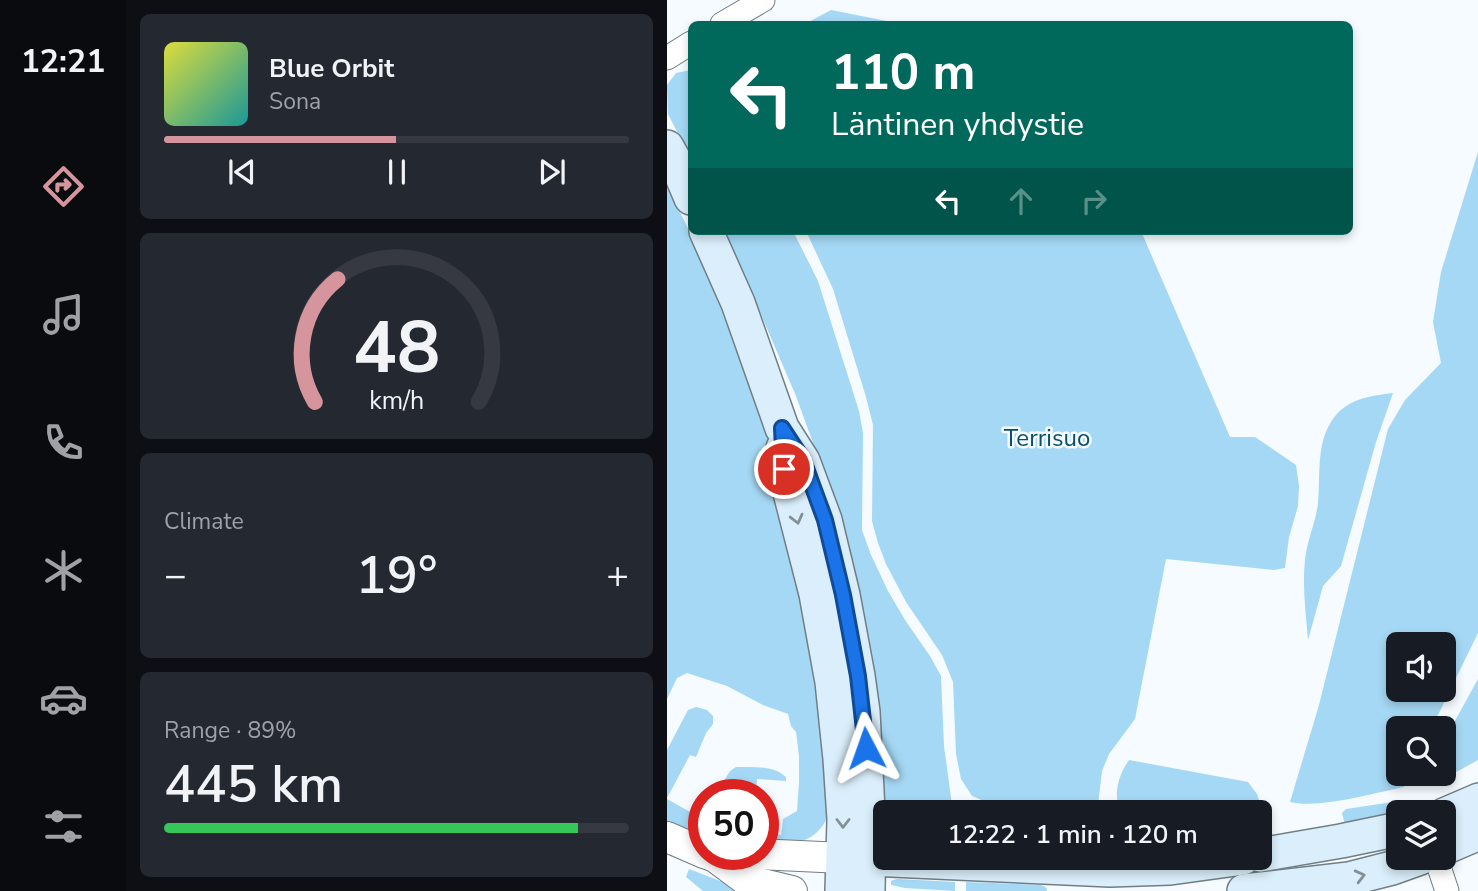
<!DOCTYPE html>
<html lang="en">
<head>
<meta charset="utf-8">
<style>
	:root { --surface:#171b24; --page:#242831; --text:#f1f3f6; --muted:#9ea1a6; --line:#363941; --accent:#d6959c }
	body { margin:0; font-family:"Nunito Sans",sans-serif; background:var(--page); color:var(--text); height:100vh; display:flex; flex-direction:column; font-size:26px; white-space:nowrap }
	* { box-sizing:border-box; margin:0 }
	p { font-size:23px; color:var(--muted) }
	.icon { flex:none; width:38px; height:38px; fill:none; stroke:currentColor; stroke-width:2; stroke-linecap:round; stroke-linejoin:round }
	.map { position:relative; flex:1; overflow:hidden }
	.side { display:flex; flex-direction:column; gap:14px; padding:14px; background:#0d0f14; width:541px }
	.side>* { flex:none }
	.guide { position:absolute; left:21px; top:21px; width:665px; height:214px; border-radius:10px; box-shadow:0 4px 10px #0003; background:#00695c; color:#fff; overflow:hidden }
	.fabs { position:absolute; left:719px; top:632px; display:grid; gap:14px }
	.fabs a { display:grid; place-items:center; width:70px; height:70px; border-radius:10px; background:var(--surface); box-shadow:0 4px 10px #0003; font-size:35px }
	.speed { position:absolute; left:21px; top:779px; display:flex; gap:14px; font-size:35px; font-weight:700; text-align:center }
	.speed>* { display:grid; place-content:center; width:91px; height:91px; border-radius:50%; background:var(--surface); box-shadow:0 4px 10px #0003; line-height:1 }
	.speed .limit { border:10px solid #d22; background:#fff; color:#111 }
	.pin { position:absolute; display:grid; place-items:center; width:60px; height:60px; color:#fff; margin:-30px; border:4px solid #fff; border-radius:50%; box-shadow:0 2px 7px #0007 }
	.me { position:absolute; width:77px; margin:-38px; rotate:356deg; stroke-linejoin:round; filter:drop-shadow(0 0 5px #0008) }
	.turn { display:flex; align-items:center; gap:24px; height:147px; padding:0 28px; font-size:32px }
	.turn .icon { width:91px; height:91px; stroke-width:2.5 }
	.turn b { display:block; font-size:49px; line-height:60px }
	.lanes { display:flex; align-items:center; height:66px; padding:0 28px; background:#0003; justify-content:center; gap:35px; direction:ltr }
	.lanes .off { opacity:.35 }
	.big { font-size:52px; font-weight:600; line-height:1.1 }
	.side .tile { flex:1; display:flex; flex-direction:column; justify-content:center; gap:10px; min-width:0; padding:0 24px; border-radius:10px; background:var(--page) }
	.side .dial { align-items:center; gap:0 }
	.dial svg { height:182px; overflow:visible; fill:none; stroke:var(--line); stroke-width:7; stroke-linecap:round; text-anchor:middle }
	.dial text { fill:var(--text); stroke:none }
	.song { display:flex; align-items:center; gap:21px }
	.cover { width:84px; height:84px; border-radius:10px; background:linear-gradient(135deg,hsl(60 70% 55%),hsl(180 70% 35%)) }
	.played { height:7px; border-radius:4px; background:linear-gradient(90deg,var(--accent) 50%,var(--line) 50%) }
	.keys { display:flex; justify-content:space-around; direction:ltr }
	.heat { display:flex; justify-content:space-between; align-items:center; font-size:38px; direction:ltr }
	.charge { height:10px; border-radius:5px; background:linear-gradient(90deg,#34c759 89%,var(--line) 0) }
	.trip { position:absolute; left:206px; top:800px; width:399px; height:70px; border-radius:10px; background:var(--surface); box-shadow:0 4px 10px #0003; font-weight:600; line-height:70px; text-align:center }
	main { display:flex; flex:1; min-height:0 }
	.menu { display:flex; flex-direction:column; width:126px; justify-content:space-around; align-items:center; background:#090b0e; color:var(--muted) }
	.menu .icon { width:49px; height:49px }
	.menu .selected { color:var(--accent) }
	.menu b { font-size:32px; color:var(--text) }
	.map>svg:first-child { display:block }
	.green { fill:#a5d8f4; fill-rule:evenodd }
	.lines { fill:none; stroke-linecap:round; stroke-linejoin:round }
	.minor-casing { stroke:#717e85; stroke-width:25 }
	.tertiary-casing { stroke:#717e85; stroke-width:32 }
	.secondary-casing { stroke:#717e85; stroke-width:36 }
	.minor { stroke:#fff; stroke-width:23 }
	.tertiary { stroke:#fff; stroke-width:30 }
	.secondary { stroke:#daeffb; stroke-width:33 }
	.oneway { stroke:#839098 }
	.route-casing { stroke:#114b97; stroke-width:18 }
	.route { stroke:#1a73e8; stroke-width:12 }
	.labels { text-anchor:middle; stroke-width:5; stroke-linejoin:round; paint-order:stroke }
	.park-label { font-size:24px; fill:#074f6d; stroke:#f5fbfe }
</style>
</head>
<body>
<main>
<nav class="menu">
<b>12:21</b>
<svg class="icon selected" aria-label="directions" viewBox="0 0 24 24"><path d="M12 3l9 9-9 9-9-9zM9 14v-3h6M13 9l2 2-2 2"/></svg>
<svg class="icon" aria-label="music" viewBox="0 0 24 24"><path d="M9 18V5l10-2v13"/><circle cx="6" cy="18" r="3"/><circle cx="16" cy="16" r="3"/></svg>
<svg class="icon" aria-label="phone" viewBox="0 0 24 24"><path d="M5 4h4l2 5-3 2q2 4 5 5l2-3 5 2v4C11 20 4 13 5 4z"/></svg>
<svg class="icon" aria-label="climate" viewBox="0 0 24 24"><path d="M12 3v18M4 7l16 10M4 17L20 7"/></svg>
<svg class="icon" aria-label="car" viewBox="0 0 24 24"><path d="M5 17H2v-5l4-1 3-4h7l3 4 3 1v5h-3M9 17h6M6 11h13"/><circle cx="7" cy="17" r="2"/><circle cx="17" cy="17" r="2"/></svg>
<svg class="icon" aria-label="filters" viewBox="0 0 24 24"><path d="M4 7h16M4 17h16"/><circle cx="9" cy="7" r="2"/><circle cx="15" cy="17" r="2"/></svg>
</nav>
<section class="side">
<div class="tile">
<div class="song"><i class="cover"></i><div><b>Blue Orbit</b><p>Sona</p></div></div>
<div class="played"></div>
<div class="keys"><svg class="icon" aria-label="previous" viewBox="0 0 24 24"><path d="M18 5L8 12l10 7zM5 5v14"/></svg><svg class="icon" aria-label="pause" viewBox="0 0 24 24"><path d="M8 5v14M16 5v14"/></svg><svg class="icon" aria-label="next" viewBox="0 0 24 24"><path d="M6 5l10 7-10 7zM19 5v14"/></svg></div>
</div>
<div class="tile dial"><svg viewBox="0 0 100 80">
<path d="M14 69A42 42 0 1 1 86 69"/>
<path d="M14 69A42 42 0 0 1 24 15" stroke="#d6959c"/>
<text x="50" y="56" font-size="32" font-weight="700">48</text>
<text x="50" y="72" font-size="11">km/h</text>
</svg></div>
<div class="tile"><p>Climate</p>
<div class="heat"><a>−</a><b class="big">19°</b><a>+</a></div>
</div>
<div class="tile"><p>Range · 89%</p><b class="big">445 km</b><div class="charge"></div></div>
</section>
<div class="map">
<svg width="812" height="891" viewBox="0 0 812 891">
	<rect width="100%" height="100%" fill="#f5fbfe"/>
	<g class="green">
		<path d="M 164,10 L 225,22 L 231,24 L 138,24 Z"/>
		<path d="M 24,70 L 24,159 L 1,114 L 0,85 L 9,73 Z"/>
		<path d="M 811,152 L 811,633 L 772,713 L 763,728 L 732,728 L 732,774 L 743,774 L 737,787 C 707,793 653,809 623,802 L 652,705 L 721,429 L 738,400 L 774,363 L 766,322 L 774,272 ZM 732,644 L 777,644 L 777,690 L 732,690 Z"/>
		<path d="M 0,185 L 41,270 L 62,323 L 102,443 L 145,630 L 162,814 C 149,845 126,844 96,845 L 96,833 L 114,835 L 116,819 L 130,811 L 132,783 L 132,756 L 129,732 L 124,726 L 121,714 L 96,705 L 60,686 L 20,673 L 10,678 L 0,699 Z"/>
		<path d="M 58,231 L 126,231 L 151,281 L 192,411 L 196,433 L 195,530 L 204,555 L 221,591 L 238,620 L 263,656 L 274,676 L 277,746 L 286,812 L 219,812 L 219,824 L 214,815 L 154,465 L 129,396 Z"/>
		<path d="M 139,231 L 474,231 L 563,437 L 588,437 L 629,465 L 632,486 L 631,506 L 622,537 L 618,568 L 607,570 L 499,559 L 468,719 L 442,754 L 435,771 L 431,805 L 324,804 L 305,796 L 294,779 L 289,754 L 286,682 L 275,655 L 239,602 L 219,564 L 211,543 L 205,521 L 206,425 L 199,397 L 166,289 Z"/>
		<path d="M 726,393 L 709,442 L 674,566 L 656,586 L 641,640 C 639,614 635,586 638,560 C 640,540 649,522 651,503 C 654,473 648,440 669,415 C 684,398 704,396 726,393 Z"/>
		<path d="M 811,679 L 811,760 L 784,775 L 772,777 L 770,774 L 777,774 L 777,741 Z"/>
		<path d="M 29,707 L 40,710 L 46,716 L 46,724 L 39,733 L 29,757 L 23,755 L 0,798 L 0,750 L 21,710 Z"/>
		<path d="M 462,760 L 581,782 L 590,794 L 596,811 L 593,815 L 593,812 L 454,812 C 445,795 452,774 462,760 Z"/>
		<path d="M 69,767 C 86,767 106,765 119,777 L 119,781 L 90,779 L 89,794 L 49,794 L 63,771 Z"/>
		<path d="M 34,796 L 37,797 L 37,834 L 0,821 L 0,799 L 25,813 Z"/>
		<path d="M 726,802 L 734,804 L 738,812 L 732,812 L 731,816 L 679,829 L 675,813 L 679,809 Z"/>
		<path d="M 22,869 L 79,891 L 36,891 L 19,877 Z"/>
		<path d="M 230,879 L 288,882 L 288,891 L 238,888 L 224,885 L 224,881 Z"/>
		<path d="M 299,882 L 374,885 C 377,886 380,887 380,891 L 299,891 Z"/>
	</g>
	<g class="lines">
		<defs>
			<g id="minor">
				<path d="M 55,24 L 96,0"/>
				<path d="M 0,58 L 24,43"/>
				<path d="M 769,858 L 780,891"/>
			</g>
			<g id="tertiary">
				<path d="M 0,837 L 37,853"/>
				<path d="M 40,854 L 48,857 L 79,880 L 125,891"/>
				<path d="M 89,854 L 176,858"/>
			</g>
			<g id="secondary">
				<path d="M 0,147 L 10,165 L 24,198"/>
				<path d="M 39,231 L 71,303 L 115,428 L 136,461 L 158,520 L 176,595 L 191,676 L 196,712 L 202,830 L 201,891"/>
				<path d="M 116,448 L 117,469 L 149,594 L 165,682 L 173,759 L 177,819 L 175,891"/>
				<path d="M 777,815 L 812,800"/>
				<path d="M 777,848 L 812,833"/>
				<path d="M 593,855 L 674,841 L 732,829"/>
				<path d="M 181,858 L 443,870 L 503,868 L 576,858"/>
				<path d="M 577,891 L 682,879 L 725,868 L 753,858"/>
			</g>
		</defs>
		<use href="#minor" class="minor-casing"/>
		<use href="#tertiary" class="tertiary-casing"/>
		<use href="#secondary" class="secondary-casing"/>
		<use href="#minor" class="minor"/>
		<use href="#tertiary" class="tertiary"/>
		<use href="#secondary" class="secondary"/>
	</g>
	<defs><path id="oneway-chevron" d="M-2-3.5L2.5 0L-2 3.5" fill="none" stroke-width="1.6" stroke-linecap="round" stroke-linejoin="round" transform="scale(1.75)"/></defs>
	<g class="oneway">
		<use href="#oneway-chevron" transform="translate(130 519) rotate(76)"/>
		<use href="#oneway-chevron" transform="translate(176 823) rotate(90)"/>
		<use href="#oneway-chevron" transform="translate(693 876) rotate(-14)"/>
	</g>
	<g class="lines">
		<defs>
			<path id="route" d="M 117,469 L 115,428 L 136,460 L 158,520 L 176,595 L 191,676 L 199,748"/>
		</defs>
		<use href="#route" class="route-casing"/>
		<use href="#route" class="route"/>
	</g>
	<g class="labels">
		<g class="park-label">
			<text x="380" y="446">Terrisuo</text>
		</g>
	</g>
</svg>
<div class="fabs">
<a><svg class="icon" aria-label="sound" viewBox="0 0 24 24"><path d="M4 9h4l5-4v14l-5-4H4zM17 9q2 3 0 6"/></svg></a>
<a><svg class="icon" aria-label="search" viewBox="0 0 24 24"><circle cx="10" cy="10" r="6"/><path d="M15 15l6 6"/></svg></a>
<a><svg class="icon" aria-label="layers" viewBox="0 0 24 24"><path d="M12 4l9 5-9 5-9-5zM3 14l9 5 9-5"/></svg></a>
</div>
<div class="speed"><div class="limit">50</div></div>
<div class="pin" style="left:117px;top:469px;background:#d93025"><svg class="icon" aria-label="arrive" viewBox="0 0 24 24"><path d="M6 21V4h12l-3 4 3 4H6"/></svg></div>
<svg class="me" style="left:199px;top:748px" viewBox="-20 -20 40 40"><path d="M0-17L14 15 0 8-14 15z" fill="#1a73e8" stroke="#fff" stroke-width="4"/></svg>
<div class="trip">12:22 · 1 min · 120 m</div>
<div class="guide">
<div class="turn"><svg class="icon" aria-label="left" viewBox="0 0 24 24"><path d="M17 20v-9H6M10 6l-5 5 5 5"/></svg><div><b>110 m</b>Läntinen yhdystie</div></div>
<div class="lanes"><svg class="icon" aria-label="left" viewBox="0 0 24 24"><path d="M17 20v-9H6M10 6l-5 5 5 5"/></svg><svg class="icon off" aria-label="ahead" viewBox="0 0 24 24"><path d="M12 20V5M6 11l6-6 6 6"/></svg><svg class="icon off" aria-label="right" viewBox="0 0 24 24"><path d="M7 20v-9h11M14 6l5 5-5 5"/></svg></div>
</div>
</div>
</main>
</body>
</html>
